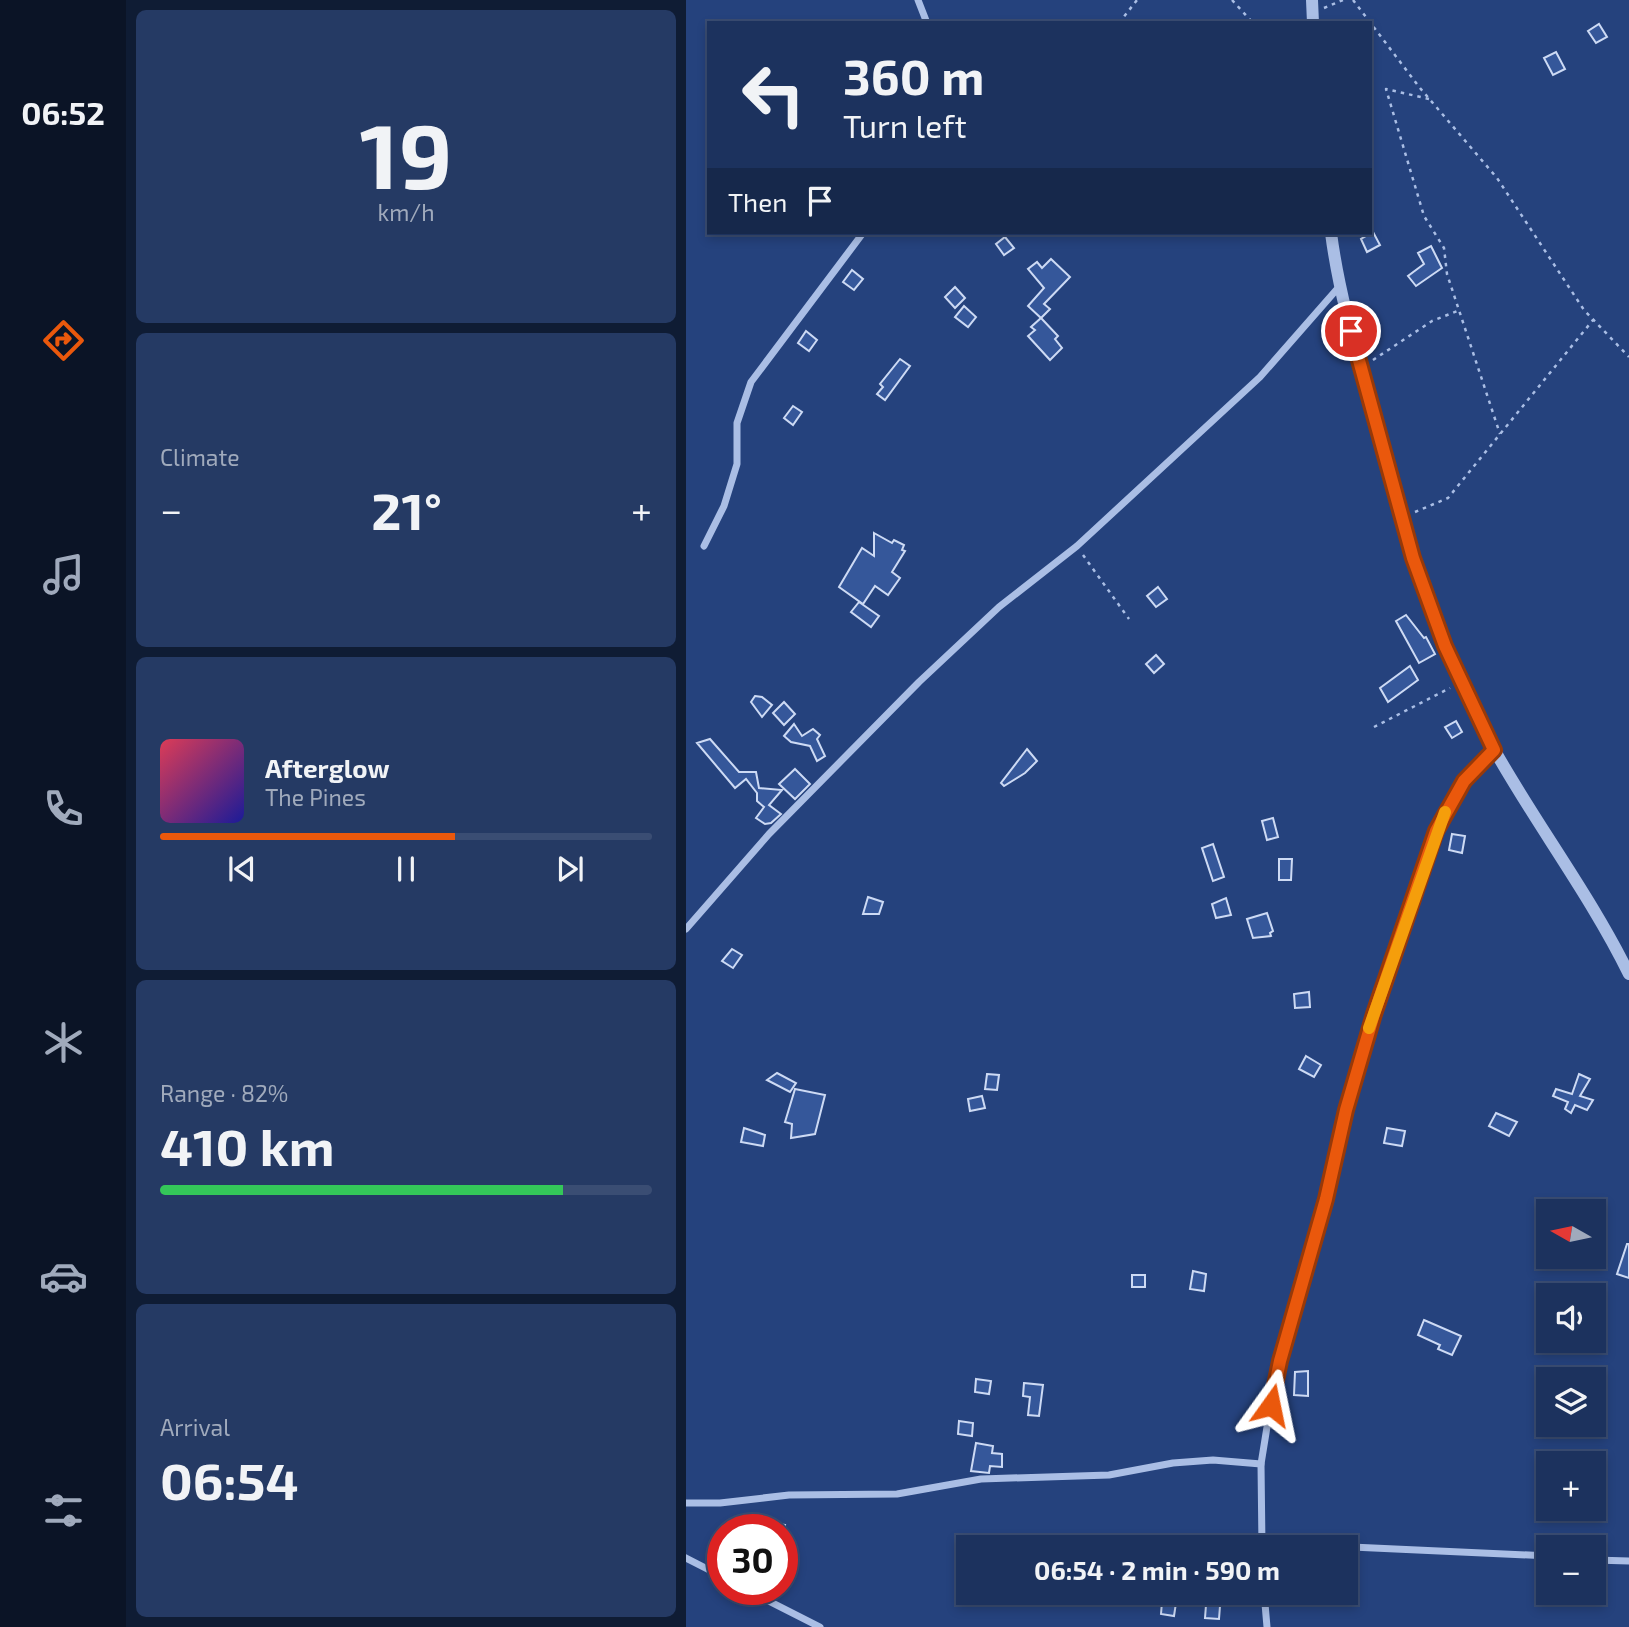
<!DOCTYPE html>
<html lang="en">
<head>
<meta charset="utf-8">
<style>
	:root { --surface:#1c325e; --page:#253a64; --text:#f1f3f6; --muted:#a0aabc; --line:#3a4d73; --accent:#ea580c }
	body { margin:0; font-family:"Exo 2",sans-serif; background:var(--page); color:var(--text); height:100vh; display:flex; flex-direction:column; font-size:26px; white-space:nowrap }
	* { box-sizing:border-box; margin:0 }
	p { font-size:23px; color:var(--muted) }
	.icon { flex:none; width:38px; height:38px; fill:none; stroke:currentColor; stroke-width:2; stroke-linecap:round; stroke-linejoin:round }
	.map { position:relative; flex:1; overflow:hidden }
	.drawer { display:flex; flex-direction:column; gap:10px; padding:10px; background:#0f1c34; width:560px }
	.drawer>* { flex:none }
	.top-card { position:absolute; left:21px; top:21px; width:665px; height:214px; border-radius:0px; box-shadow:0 4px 10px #0003,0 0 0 2px var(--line); background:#1c325e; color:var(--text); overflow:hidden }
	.needle { width:46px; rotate:279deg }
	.controls { position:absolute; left:850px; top:1199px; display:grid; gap:14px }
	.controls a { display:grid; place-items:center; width:70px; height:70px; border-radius:0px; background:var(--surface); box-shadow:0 4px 10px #0003,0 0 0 2px var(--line); font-size:35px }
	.speed { position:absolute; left:21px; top:1514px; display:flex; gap:14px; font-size:35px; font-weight:700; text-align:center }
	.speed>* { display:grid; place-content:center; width:91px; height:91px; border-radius:50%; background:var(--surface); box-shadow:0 4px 10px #0003,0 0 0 2px var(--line); line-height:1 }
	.speed .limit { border:10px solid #d22; background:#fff; color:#111 }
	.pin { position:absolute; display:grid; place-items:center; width:60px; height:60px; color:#fff; margin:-30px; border:4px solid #fff; border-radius:50%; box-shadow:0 2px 7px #0007 }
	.me { position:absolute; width:77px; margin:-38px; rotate:12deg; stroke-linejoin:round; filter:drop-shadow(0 0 5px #0008) }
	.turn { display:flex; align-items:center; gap:24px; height:147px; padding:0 21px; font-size:32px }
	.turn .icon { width:91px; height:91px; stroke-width:2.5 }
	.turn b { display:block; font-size:49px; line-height:60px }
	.then { display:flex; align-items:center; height:66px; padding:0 21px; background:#0003; gap:14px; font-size:26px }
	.big { font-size:52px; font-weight:700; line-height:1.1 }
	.drawer .tile { flex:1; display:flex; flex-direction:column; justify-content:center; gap:10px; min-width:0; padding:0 24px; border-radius:10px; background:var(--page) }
	.drawer .dial { align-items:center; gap:0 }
	.dial b { font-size:91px; line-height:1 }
	.song { display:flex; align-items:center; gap:21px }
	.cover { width:84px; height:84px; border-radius:10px; background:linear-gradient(135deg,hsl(350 70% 55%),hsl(240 70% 35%)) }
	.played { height:7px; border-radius:4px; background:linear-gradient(90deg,var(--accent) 60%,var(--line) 60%) }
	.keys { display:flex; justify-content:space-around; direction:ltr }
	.heat { display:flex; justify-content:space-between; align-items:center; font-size:38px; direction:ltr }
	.charge { height:10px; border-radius:5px; background:linear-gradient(90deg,#34c759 82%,var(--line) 0) }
	.trip { position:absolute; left:270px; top:1535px; width:402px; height:70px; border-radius:0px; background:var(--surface); box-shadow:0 4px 10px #0003,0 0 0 2px var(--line); font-weight:700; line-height:70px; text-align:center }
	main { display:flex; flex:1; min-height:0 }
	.menu { display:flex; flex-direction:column; width:126px; justify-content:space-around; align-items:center; background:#0b1426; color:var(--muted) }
	.menu .icon { width:49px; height:49px }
	.menu .selected { color:var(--accent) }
	.menu b { font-size:32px; color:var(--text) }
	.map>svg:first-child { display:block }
	.building { fill:#35579a; stroke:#cddaf4; stroke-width:2 }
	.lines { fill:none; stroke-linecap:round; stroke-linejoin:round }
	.path { stroke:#aabee5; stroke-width:2.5; stroke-dasharray:3.5 5; stroke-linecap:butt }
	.minor { stroke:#aabee5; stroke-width:7 }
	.tertiary { stroke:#aabee5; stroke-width:12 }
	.route-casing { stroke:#983908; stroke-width:18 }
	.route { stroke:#ea580c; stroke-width:12 }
	.slow { stroke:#f59e0b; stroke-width:12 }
</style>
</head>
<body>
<main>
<nav class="menu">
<b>06:52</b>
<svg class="icon selected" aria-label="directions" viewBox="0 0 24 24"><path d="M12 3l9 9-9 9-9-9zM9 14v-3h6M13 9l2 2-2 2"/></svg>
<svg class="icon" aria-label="music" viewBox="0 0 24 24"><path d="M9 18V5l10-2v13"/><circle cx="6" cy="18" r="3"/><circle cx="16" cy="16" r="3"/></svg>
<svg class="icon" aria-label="phone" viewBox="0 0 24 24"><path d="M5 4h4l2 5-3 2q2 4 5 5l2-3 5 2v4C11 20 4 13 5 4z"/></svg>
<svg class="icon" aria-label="climate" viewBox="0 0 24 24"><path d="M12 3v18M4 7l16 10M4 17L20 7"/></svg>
<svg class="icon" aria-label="car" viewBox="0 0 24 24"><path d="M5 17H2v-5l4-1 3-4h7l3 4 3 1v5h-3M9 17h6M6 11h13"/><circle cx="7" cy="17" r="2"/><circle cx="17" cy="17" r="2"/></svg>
<svg class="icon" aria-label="filters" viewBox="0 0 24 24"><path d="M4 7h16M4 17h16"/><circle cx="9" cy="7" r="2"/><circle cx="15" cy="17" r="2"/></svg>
</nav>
<section class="drawer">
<div class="tile dial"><b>19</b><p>km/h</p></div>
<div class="tile"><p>Climate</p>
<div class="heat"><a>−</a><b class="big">21°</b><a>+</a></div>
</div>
<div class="tile">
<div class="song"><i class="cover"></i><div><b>Afterglow</b><p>The Pines</p></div></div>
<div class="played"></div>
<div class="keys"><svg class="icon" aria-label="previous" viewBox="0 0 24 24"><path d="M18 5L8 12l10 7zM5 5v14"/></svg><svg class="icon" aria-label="pause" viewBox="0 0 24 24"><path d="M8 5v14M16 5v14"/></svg><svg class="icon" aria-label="next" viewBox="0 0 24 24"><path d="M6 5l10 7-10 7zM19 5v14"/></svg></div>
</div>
<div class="tile"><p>Range · 82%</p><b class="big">410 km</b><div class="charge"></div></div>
<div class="tile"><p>Arrival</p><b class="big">06:54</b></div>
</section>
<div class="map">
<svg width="943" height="1627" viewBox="0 0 943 1627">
	<rect width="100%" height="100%" fill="#25427d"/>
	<g class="building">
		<path d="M 913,24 L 921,37 L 910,43 L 902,31 Z"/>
		<path d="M 870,52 L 879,69 L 867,75 L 858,58 Z"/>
		<path d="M 687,232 L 694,245 L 681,252 L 675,239 Z"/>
		<path d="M 319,237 L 328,248 L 318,255 L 310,244 Z"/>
		<path d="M 745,246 L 756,268 L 730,286 L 722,276 L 738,264 L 732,253 Z"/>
		<path d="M 365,259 L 384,277 L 358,304 L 364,309 L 355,318 L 342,306 L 358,288 L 342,269 L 351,262 L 356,268 Z"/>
		<path d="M 166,270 L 177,279 L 168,290 L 157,282 Z"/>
		<path d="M 269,287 L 279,298 L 269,308 L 259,297 Z"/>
		<path d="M 278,306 L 290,317 L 282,327 L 269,317 Z"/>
		<path d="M 355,318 L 372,336 L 369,339 L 376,348 L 364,360 L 342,336 L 349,330 L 345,327 Z"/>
		<path d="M 120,331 L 131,340 L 123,351 L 112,343 Z"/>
		<path d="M 214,359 L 224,366 L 199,400 L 191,394 L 197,387 L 194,384 Z"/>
		<path d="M 107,406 L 116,412 L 107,425 L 98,418 Z"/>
		<path d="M 188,533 L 206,543 L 208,540 L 218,545 L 216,550 L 219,551 L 206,572 L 214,578 L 202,595 L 189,586 L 177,604 L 153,587 L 176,548 L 188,556 Z"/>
		<path d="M 472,587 L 481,599 L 470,607 L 461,596 Z"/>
		<path d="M 173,602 L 193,616 L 185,627 L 165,612 Z"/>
		<path d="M 720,615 L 738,638 L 740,637 L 749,654 L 733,663 L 710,621 Z"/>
		<path d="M 470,655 L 478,664 L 468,673 L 460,664 Z"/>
		<path d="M 724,666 L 732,680 L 702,702 L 694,688 Z"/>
		<path d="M 69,696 L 76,697 L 86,705 L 76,717 L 65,702 Z"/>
		<path d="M 98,702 L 109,714 L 98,725 L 87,713 Z"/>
		<path d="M 770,721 L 776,732 L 766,738 L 759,727 Z"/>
		<path d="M 108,724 L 116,736 L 127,729 L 134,735 L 131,739 L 139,756 L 131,761 L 124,746 L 105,742 L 98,736 Z"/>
		<path d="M 24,739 L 53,772 L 70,772 L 73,788 L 96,790 L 83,805 L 95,814 L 85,823 L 79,824 L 70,818 L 78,807 L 71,801 L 71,793 L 60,779 L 49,788 L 11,743 Z"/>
		<path d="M 341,749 L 351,761 L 339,773 L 318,786 L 315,783 Z"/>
		<path d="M 109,769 L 124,784 L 109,799 L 93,784 Z"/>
		<path d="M 587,818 L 592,837 L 581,840 L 576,821 Z"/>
		<path d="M 766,834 L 779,836 L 776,853 L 763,850 Z"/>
		<path d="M 527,844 L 538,877 L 527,881 L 516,848 Z"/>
		<path d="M 593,859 L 606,859 L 605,880 L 593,880 Z"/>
		<path d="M 182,897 L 197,902 L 193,914 L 177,914 Z"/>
		<path d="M 540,898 L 545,915 L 530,918 L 526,904 Z"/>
		<path d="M 581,913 L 587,931 L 584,933 L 585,936 L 567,938 L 561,919 Z"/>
		<path d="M 46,949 L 56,955 L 47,968 L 36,961 Z"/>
		<path d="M 623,992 L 624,1007 L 609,1008 L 608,994 Z"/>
		<path d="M 620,1056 L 635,1065 L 628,1077 L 613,1069 Z"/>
		<path d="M 91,1073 L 110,1083 L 104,1092 L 81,1080 Z"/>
		<path d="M 301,1074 L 313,1075 L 311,1090 L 299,1089 Z"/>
		<path d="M 893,1074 L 904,1079 L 894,1096 L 907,1100 L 901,1110 L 889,1105 L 885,1113 L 879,1109 L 882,1102 L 867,1096 L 870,1089 L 886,1094 Z"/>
		<path d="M 109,1089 L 139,1095 L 129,1134 L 105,1138 L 106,1124 L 99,1122 Z"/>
		<path d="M 296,1096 L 299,1108 L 284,1111 L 282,1099 Z"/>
		<path d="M 810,1113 L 831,1122 L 823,1136 L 803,1126 Z"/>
		<path d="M 58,1128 L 79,1135 L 77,1146 L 55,1142 Z"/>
		<path d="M 701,1128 L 719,1131 L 716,1146 L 698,1143 Z"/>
		<path d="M 941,1244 L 943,1244 L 943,1278 L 931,1274 Z"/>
		<path d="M 507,1271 L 520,1274 L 518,1291 L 504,1289 Z"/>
		<rect x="446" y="1275" width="13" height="12"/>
		<path d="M 738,1320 L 775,1336 L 766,1355 L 752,1349 L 754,1345 L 732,1335 Z"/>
		<path d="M 622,1371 L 622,1396 L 608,1395 L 609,1372 Z"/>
		<path d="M 290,1379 L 305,1381 L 303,1394 L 289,1392 Z"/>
		<path d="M 338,1383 L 357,1385 L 353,1416 L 342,1415 L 344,1397 L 337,1396 Z"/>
		<path d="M 273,1421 L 287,1423 L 286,1436 L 272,1434 Z"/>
		<path d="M 290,1443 L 307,1446 L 306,1453 L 316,1454 L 316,1467 L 304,1466 L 303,1473 L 285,1471 Z"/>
		<path d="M 73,1519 L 99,1525 L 98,1530 L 63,1530 Z"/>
		<path d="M 476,1602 L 490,1603 L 488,1616 L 475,1614 Z"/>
		<path d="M 520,1605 L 534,1606 L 533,1619 L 519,1618 Z"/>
	</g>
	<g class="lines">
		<g class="path">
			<path d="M 546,0 L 567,23"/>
			<path d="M 667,0 L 734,88 L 811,178 L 898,310 L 943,357"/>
			<path d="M 638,8 L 657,0"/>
			<path d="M 433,23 L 451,0"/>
			<path d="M 743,99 L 700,89 L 738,216 L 758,248 L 761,274 L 814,434"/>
			<path d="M 687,360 L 746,321 L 774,310"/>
			<path d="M 729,512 L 762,498 L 907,320"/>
			<path d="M 397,555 L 443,619"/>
			<path d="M 688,727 L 764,688"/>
		</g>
		<g class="minor">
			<path d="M 232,0 L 241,23"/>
			<path d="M 18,546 L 38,506 L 51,464 L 51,423 L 65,382 L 177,233"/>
			<path d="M 0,929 L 83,834 L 233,682 L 313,607 L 391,546 L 574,377 L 652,288"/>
			<path d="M 0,1503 L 34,1503 L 103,1495 L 211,1494 L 295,1479 L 423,1475 L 487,1463 L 527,1460 L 575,1464"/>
			<path d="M 576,1543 L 863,1556"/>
			<path d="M 576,1547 L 575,1464 L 581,1427 L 594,1361 L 640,1199 L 674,1057 L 750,831 L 778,781 L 808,750"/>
			<path d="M 0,1558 L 37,1577"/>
			<path d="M 908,1560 L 943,1561"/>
			<path d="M 59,1589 L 134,1627"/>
			<path d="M 578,1592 L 581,1627"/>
		</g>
		<g class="tertiary">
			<path d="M 626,0 L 627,23"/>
			<path d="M 645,233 C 654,302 675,367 693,433 C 723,542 752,652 809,751 C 852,827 904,895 943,974"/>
		</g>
	</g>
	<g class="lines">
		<defs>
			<path id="route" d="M 585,1405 L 594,1361 L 640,1199 L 660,1110 L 688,1014 L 750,831 L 778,781 L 808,750 L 759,646 L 727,558 L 665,331"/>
		</defs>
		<use href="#route" class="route-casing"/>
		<use href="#route" class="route"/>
		<path class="slow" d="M 683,1028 L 759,812"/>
	</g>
</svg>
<div class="controls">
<a><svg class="needle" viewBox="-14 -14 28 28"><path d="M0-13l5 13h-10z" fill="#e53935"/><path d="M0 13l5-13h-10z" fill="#a0aabc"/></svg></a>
<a><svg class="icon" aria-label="sound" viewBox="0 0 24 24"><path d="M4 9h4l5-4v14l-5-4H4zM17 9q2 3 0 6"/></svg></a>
<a><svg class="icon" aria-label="layers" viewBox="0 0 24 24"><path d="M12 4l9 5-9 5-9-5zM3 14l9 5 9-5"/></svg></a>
<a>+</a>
<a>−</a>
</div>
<div class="speed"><div class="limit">30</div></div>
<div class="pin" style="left:665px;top:331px;background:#d93025"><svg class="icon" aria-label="arrive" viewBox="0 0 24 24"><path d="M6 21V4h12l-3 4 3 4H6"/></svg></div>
<svg class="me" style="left:585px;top:1405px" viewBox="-20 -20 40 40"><path d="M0-17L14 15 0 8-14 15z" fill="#ea580c" stroke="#fff" stroke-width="4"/></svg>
<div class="trip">06:54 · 2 min · 590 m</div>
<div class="top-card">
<div class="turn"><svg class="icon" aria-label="left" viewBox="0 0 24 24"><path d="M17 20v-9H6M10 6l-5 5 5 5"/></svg><div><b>360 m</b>Turn left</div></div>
<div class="then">Then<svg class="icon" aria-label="arrive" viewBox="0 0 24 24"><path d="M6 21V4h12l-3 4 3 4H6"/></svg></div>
</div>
</div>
</main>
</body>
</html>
